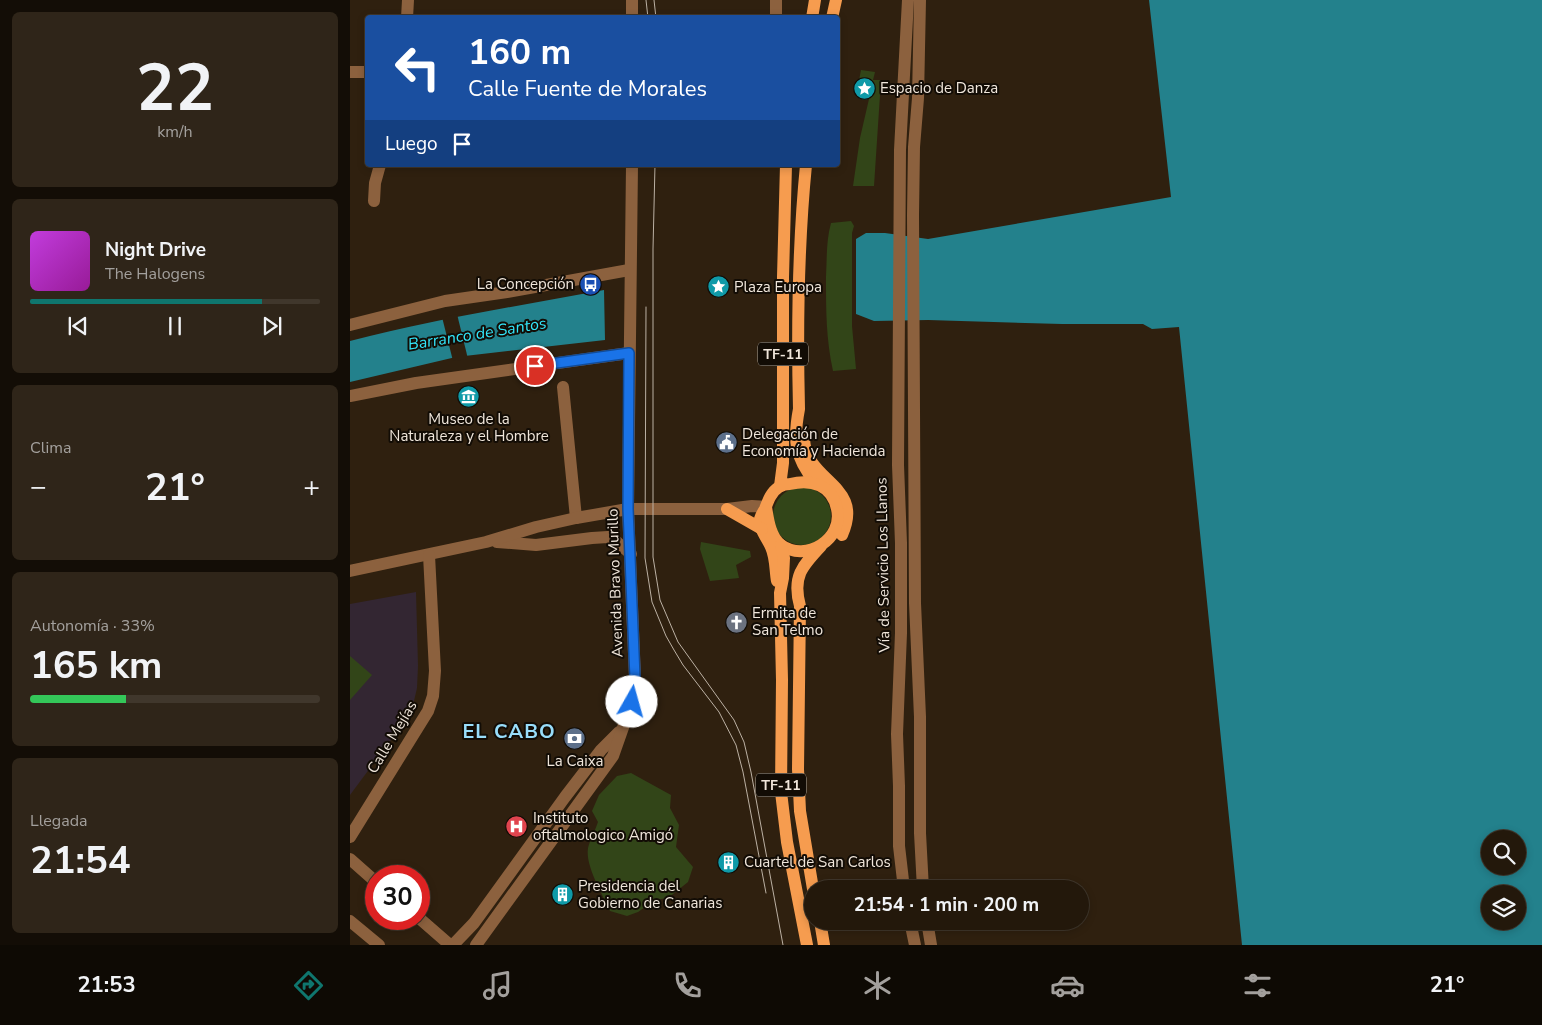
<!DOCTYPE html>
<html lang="es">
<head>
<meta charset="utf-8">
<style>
	:root { --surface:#23180b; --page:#2f2519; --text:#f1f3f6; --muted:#a3a09d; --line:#40372c; --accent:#0f766e }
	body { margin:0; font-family:"Nunito Sans",sans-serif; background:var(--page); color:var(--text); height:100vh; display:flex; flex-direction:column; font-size:19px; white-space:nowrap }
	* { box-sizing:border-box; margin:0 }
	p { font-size:16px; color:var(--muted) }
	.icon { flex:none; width:28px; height:28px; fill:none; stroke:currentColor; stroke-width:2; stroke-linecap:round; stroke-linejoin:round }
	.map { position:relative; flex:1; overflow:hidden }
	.drawer { display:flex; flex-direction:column; gap:12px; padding:12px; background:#130d06; width:350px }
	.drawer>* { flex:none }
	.banner { position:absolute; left:15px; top:15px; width:475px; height:152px; border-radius:5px; box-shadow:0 2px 8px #0003,0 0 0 1px var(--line); background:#1a4fa0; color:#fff; overflow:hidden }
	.tools { position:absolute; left:1131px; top:830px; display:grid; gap:10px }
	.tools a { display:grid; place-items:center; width:45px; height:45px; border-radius:50%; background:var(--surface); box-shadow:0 2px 8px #0003,0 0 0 1px var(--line); font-size:25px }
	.speed { position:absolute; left:15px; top:865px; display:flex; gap:10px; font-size:25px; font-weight:700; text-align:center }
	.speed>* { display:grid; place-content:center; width:65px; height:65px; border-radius:50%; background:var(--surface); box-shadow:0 2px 8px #0003,0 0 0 1px var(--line); line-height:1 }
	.speed .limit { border:8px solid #d22; background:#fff; color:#111 }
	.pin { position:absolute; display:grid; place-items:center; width:42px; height:42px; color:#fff; margin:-21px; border:2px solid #fff; border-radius:50%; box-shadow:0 1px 5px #0007 }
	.me { position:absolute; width:55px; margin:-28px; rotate:7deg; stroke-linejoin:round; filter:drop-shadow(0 0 4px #0008) }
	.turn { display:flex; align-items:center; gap:18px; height:105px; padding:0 20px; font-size:22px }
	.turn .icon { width:65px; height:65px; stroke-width:2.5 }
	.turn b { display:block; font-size:35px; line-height:42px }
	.then { display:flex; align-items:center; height:48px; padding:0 20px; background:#0003; gap:10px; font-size:19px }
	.big { font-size:38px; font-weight:700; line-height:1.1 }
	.drawer .card { flex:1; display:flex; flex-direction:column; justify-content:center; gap:8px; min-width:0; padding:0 18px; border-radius:8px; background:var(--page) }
	.drawer .dial { align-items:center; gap:0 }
	.dial b { font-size:65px; line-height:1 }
	.song { display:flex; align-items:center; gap:15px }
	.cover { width:60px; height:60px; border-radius:8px; background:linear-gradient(135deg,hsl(290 70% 55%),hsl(300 70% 35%)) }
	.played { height:5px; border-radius:2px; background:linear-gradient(90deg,var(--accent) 80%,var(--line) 80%) }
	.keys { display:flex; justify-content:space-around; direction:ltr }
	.heat { display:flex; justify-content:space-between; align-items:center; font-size:28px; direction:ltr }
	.charge { height:8px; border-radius:4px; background:linear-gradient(90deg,#34c759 33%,var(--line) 0) }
	.trip { position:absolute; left:454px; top:880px; width:285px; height:50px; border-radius:25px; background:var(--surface); box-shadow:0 2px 8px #0003,0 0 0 1px var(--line); font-weight:700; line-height:50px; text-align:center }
	.tab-bar { display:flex; height:80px; justify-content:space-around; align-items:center; background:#0e0a04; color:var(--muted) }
	.tab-bar .icon { width:35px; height:35px }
	.tab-bar .current { color:var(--accent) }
	.tab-bar b { font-size:22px; color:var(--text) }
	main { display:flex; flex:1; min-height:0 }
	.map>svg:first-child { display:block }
	.education { fill:#332632 }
	.green { fill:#324518 }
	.water { fill:#23818c; fill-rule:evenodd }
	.pier { fill:#2f200f }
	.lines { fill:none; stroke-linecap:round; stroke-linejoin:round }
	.minor { stroke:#8c613e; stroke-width:12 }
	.major { stroke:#f69c4f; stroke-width:12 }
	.tram { stroke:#bcb1a4; stroke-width:1 }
	.route-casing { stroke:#114b97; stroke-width:12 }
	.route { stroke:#1a73e8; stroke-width:9 }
	.labels { text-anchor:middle; stroke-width:4; stroke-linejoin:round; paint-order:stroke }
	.shield { fill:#120c05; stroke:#ada59b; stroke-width:1 }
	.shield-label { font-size:14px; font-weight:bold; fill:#f0e6db }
	.poi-label { font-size:15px; fill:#f0e6db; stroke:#120c05; text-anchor:start }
	.street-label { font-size:15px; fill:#f0e6db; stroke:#120c05 }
	.water-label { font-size:16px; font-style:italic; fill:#32e5f9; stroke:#120c05 }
	.district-label { font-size:20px; font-weight:bold; letter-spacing:1px; fill:#98ddfa; stroke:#120c05 }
</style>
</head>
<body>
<main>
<section class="drawer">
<div class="card dial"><b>22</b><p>km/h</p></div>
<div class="card">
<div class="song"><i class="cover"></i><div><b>Night Drive</b><p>The Halogens</p></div></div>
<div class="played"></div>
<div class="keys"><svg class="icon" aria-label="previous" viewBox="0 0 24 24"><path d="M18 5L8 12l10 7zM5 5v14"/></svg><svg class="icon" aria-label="pause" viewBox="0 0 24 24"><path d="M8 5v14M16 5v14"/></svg><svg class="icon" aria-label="next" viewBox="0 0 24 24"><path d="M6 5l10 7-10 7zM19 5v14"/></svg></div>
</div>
<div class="card"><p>Clima</p>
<div class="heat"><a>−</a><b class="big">21°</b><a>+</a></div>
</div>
<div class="card"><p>Autonomía · 33%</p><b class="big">165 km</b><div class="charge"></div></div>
<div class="card"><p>Llegada</p><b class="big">21:54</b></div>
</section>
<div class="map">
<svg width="1192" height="945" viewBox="0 0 1192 945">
	<rect width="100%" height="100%" fill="#2f200f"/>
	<path class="education" d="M 66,592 L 68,666 L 67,688 L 64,701 L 55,721 L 0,795 L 0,604 Z"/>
	<g class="green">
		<path d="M 511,70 L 525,72 L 523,80 L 531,80 L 524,186 L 503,186 L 510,138 L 519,99 L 506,96 Z"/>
		<path d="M 501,221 L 504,226 L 502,233 L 502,326 L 506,369 L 483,371 C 476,338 476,311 476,277 C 477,259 476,241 481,223 Z"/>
		<circle cx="452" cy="516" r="29"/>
		<path d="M 351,542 L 400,551 L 401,557 L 386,565 L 389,578 L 360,581 L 350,549 Z"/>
		<path d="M 0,656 L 22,675 L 0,700 Z"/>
		<path d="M 281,773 L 321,795 L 320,808 L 329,825 L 326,847 L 343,867 L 338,882 L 318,898 L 305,900 L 288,912 L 277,916 L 260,911 C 253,895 235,866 238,848 C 240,840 245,831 248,822 L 242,811 L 249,795 L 267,776 Z"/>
	</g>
	<g class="water">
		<path d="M 799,0 L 1192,0 L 1192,945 L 892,945 L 829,327 L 802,329 L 793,324 L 712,324 L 578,320 L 524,321 L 506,314 L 506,239 L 516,233 L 535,233 L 578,239 L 821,197 ZM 1140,839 L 1168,839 L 1168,866 L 1140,866 ZM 1140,894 L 1168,894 L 1168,921 L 1140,921 Z"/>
		<path d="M 254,290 L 255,340 L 106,357 L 0,382 L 0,341 C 84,319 169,306 254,290 Z"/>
	</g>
	<path class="pier" d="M 107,314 L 118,359 L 103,361 L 92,317 Z"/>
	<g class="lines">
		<g class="minor">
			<path d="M 282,0 L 282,18"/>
			<path d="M 570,0 L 568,98 L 564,147 L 563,215 L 565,603 L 570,717 L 570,833 L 573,889"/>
			<path d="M 57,18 L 58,0"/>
			<path d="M 426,18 L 426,0"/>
			<path d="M 0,72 L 18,72"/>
			<path d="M 24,201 L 25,183 L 30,165"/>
			<path d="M 0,325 L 95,301 L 157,292 L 279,270"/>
			<path d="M 213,387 L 226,518"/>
			<path d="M 0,396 L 66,383 L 279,353"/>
			<path d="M 147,542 L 186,545 L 242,538 L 258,537 L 268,543 L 281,554"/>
			<path d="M 0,571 L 136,542 L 186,527 L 226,518 L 278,509 L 377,509 L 402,506 L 416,507"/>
			<path d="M 0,837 L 78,711 L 83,696 L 85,671 L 79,555"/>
			<path d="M 0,859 L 26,882"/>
			<path d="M 554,889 L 549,846 L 549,786 L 547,734 L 551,633 L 551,543 L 548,465 L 550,150 L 558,0"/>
			<path d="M 69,918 L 100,945"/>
			<path d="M 0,921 L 29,945"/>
			<path d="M 560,921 L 565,945"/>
			<path d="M 577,921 L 581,945"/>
			<path d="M 103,945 L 124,923 L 215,797 L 251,750 L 269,732"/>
			<path d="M 126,945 L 263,756 L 282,702 L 285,678 L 278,509 L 282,165"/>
		</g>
		<g class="major">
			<path d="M 462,18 L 465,0"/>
			<path d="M 482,18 L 486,0"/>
			<path d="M 456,165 C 448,246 447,328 449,409 C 443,440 445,458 465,482"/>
			<path d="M 454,439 C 456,483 515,484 492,535"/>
			<path d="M 430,486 L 433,463 L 433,277 L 436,165"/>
			<path d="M 416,507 C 418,519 420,537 431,545 C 456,563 494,539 487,509 C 482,485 462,479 440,484 C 437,484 432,485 429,487 C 421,492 418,501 415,509 C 413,512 411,515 410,519 C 409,529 417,538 421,547 C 426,558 425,570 427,581"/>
			<path d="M 377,509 L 412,529"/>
			<path d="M 431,545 L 434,558 L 433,578 L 430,593 L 432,680 L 431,792 L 437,842 L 457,945"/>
			<path d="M 463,889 L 450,811 L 448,769 L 450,606 C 442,577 452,566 471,546"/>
			<path d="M 470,921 L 474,945"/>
		</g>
		<g class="tram">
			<path d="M 296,0 L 298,18"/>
			<path d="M 304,0 L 306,18"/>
			<path d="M 305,165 L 303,249 L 303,557 L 310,600 L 328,642 L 384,720 L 394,742 L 401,772 L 433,945"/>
			<path d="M 296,307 L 295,558 L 302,602 L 316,636 L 324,650 L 333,665 L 369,712 L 386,745 L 393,772 L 416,893"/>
		</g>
	</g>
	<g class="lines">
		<defs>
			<path id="route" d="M 185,366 L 279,353 L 278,509 L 285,678 L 282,702"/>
		</defs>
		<use href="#route" class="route-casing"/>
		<use href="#route" class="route"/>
	</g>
	<defs>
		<symbol id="sight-disc" viewBox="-11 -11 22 22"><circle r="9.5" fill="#0f9aa8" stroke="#120c05"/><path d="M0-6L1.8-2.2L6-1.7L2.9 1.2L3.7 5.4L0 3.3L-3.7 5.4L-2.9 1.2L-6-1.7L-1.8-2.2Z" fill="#fff"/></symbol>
		<symbol id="bus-disc" viewBox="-11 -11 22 22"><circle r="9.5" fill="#1a4fb4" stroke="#120c05"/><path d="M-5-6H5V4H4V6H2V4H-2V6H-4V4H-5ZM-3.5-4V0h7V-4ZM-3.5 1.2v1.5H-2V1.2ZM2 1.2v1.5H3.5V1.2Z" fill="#fff"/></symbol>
		<symbol id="museum-disc" viewBox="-11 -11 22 22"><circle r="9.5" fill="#0f9aa8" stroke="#120c05"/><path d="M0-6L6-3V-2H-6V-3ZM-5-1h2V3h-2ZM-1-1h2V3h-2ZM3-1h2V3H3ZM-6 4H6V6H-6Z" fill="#fff"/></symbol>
		<symbol id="civic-disc" viewBox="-11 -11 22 22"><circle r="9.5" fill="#5c6f8a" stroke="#120c05"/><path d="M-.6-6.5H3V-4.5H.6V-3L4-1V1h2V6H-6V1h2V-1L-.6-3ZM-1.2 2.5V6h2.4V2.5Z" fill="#fff"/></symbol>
		<symbol id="church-disc" viewBox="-11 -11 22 22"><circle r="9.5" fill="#6b7280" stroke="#120c05"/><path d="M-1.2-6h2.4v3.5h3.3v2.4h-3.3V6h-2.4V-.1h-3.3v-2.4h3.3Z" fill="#fff"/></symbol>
		<symbol id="bank-disc" viewBox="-11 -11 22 22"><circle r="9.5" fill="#5c6f8a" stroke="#120c05"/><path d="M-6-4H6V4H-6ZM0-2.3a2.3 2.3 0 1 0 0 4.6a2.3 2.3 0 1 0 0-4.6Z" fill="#fff"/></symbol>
		<symbol id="hospital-disc" viewBox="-11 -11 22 22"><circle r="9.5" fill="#e0444e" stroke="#120c05"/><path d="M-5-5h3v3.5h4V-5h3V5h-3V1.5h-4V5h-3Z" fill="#fff"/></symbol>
		<symbol id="building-disc" viewBox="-11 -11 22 22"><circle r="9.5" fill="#0f9aa8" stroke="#120c05"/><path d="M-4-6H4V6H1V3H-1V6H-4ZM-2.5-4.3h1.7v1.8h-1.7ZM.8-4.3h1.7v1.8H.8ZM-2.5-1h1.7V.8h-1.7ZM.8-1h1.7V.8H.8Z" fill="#fff"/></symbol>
	</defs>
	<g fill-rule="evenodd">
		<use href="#sight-disc" x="502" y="76" width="25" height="25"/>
		<use href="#bus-disc" x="228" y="272" width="25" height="25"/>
		<use href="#sight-disc" x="356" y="274" width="25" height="25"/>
		<use href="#museum-disc" x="106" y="384" width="25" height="25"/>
		<use href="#civic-disc" x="364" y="430" width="25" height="25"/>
		<use href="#church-disc" x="374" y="610" width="25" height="25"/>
		<use href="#bank-disc" x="212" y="726" width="25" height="25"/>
		<use href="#hospital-disc" x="154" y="814" width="25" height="25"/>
		<use href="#building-disc" x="366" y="850" width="25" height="25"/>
		<use href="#building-disc" x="200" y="882" width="25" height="25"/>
	</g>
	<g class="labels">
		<g class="shield">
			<rect x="408" y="342.5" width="50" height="23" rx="4"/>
			<rect x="406" y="773.5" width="50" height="23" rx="4"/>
		</g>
		<g class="shield-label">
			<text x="433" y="359">TF-11</text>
			<text x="431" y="790">TF-11</text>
		</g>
		<g class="poi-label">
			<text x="530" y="93">Espacio de Danza</text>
			<text x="224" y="289" text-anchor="end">La Concepción</text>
			<text x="384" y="292">Plaza Europa</text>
			<text x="119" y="424" text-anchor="middle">Museo de la<tspan x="119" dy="17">Naturaleza y el Hombre</tspan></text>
			<text x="392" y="439">Delegación de<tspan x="392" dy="17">Economía y Hacienda</tspan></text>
			<text x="402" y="618">Ermita de<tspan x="402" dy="17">San Telmo</tspan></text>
			<text x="225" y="766" text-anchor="middle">La Caixa</text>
			<text x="183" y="823">Instituto<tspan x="183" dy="17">oftalmologico Amigó</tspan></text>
			<text x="394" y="867">Cuartel de San Carlos</text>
			<text x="228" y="891">Presidencia del<tspan x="228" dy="17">Gobierno de Canarias</tspan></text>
		</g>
		<g class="street-label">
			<text transform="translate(533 565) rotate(-91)" y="5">Vía de Servicio Los Llanos</text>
			<text transform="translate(265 583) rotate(-92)" y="5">Avenida Bravo Murillo</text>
			<text transform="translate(42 737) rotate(-59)" y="5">Calle Mejías</text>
		</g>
		<g class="water-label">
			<text transform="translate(127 333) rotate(-9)" y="6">Barranco de Santos</text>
		</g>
		<g class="district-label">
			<text x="159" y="738">EL CABO</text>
		</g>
	</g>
</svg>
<div class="tools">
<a><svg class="icon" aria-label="search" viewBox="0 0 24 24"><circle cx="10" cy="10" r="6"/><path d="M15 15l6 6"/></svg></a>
<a><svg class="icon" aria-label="layers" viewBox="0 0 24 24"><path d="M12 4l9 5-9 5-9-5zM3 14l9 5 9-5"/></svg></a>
</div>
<div class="speed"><div class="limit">30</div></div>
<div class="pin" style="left:185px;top:366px;background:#d93025"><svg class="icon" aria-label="arrive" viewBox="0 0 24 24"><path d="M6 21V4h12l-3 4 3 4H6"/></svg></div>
<svg class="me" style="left:282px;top:702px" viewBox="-20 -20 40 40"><circle r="19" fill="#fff"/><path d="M0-13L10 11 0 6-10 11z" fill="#1a73e8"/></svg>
<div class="trip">21:54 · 1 min · 200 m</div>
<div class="banner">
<div class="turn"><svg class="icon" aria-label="left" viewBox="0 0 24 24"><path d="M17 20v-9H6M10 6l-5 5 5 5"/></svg><div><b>160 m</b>Calle Fuente de Morales</div></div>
<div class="then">Luego<svg class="icon" aria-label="arrive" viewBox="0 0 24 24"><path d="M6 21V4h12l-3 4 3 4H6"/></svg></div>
</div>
</div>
</main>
<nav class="tab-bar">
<b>21:53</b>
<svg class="icon current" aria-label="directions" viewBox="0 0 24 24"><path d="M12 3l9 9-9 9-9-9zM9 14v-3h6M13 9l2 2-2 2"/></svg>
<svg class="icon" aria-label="music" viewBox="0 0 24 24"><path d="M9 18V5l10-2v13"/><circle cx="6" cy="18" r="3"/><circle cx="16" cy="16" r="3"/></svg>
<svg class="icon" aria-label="phone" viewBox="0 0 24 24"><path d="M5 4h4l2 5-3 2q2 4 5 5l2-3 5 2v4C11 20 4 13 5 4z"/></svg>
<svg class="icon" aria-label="climate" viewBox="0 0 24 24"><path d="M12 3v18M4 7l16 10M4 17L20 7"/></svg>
<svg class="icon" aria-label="car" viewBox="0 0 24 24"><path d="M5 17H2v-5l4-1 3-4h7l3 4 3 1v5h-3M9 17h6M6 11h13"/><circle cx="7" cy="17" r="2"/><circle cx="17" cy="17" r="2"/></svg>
<svg class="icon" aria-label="filters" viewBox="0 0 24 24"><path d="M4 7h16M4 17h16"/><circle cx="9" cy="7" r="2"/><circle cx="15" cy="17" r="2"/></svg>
<b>21°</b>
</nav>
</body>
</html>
